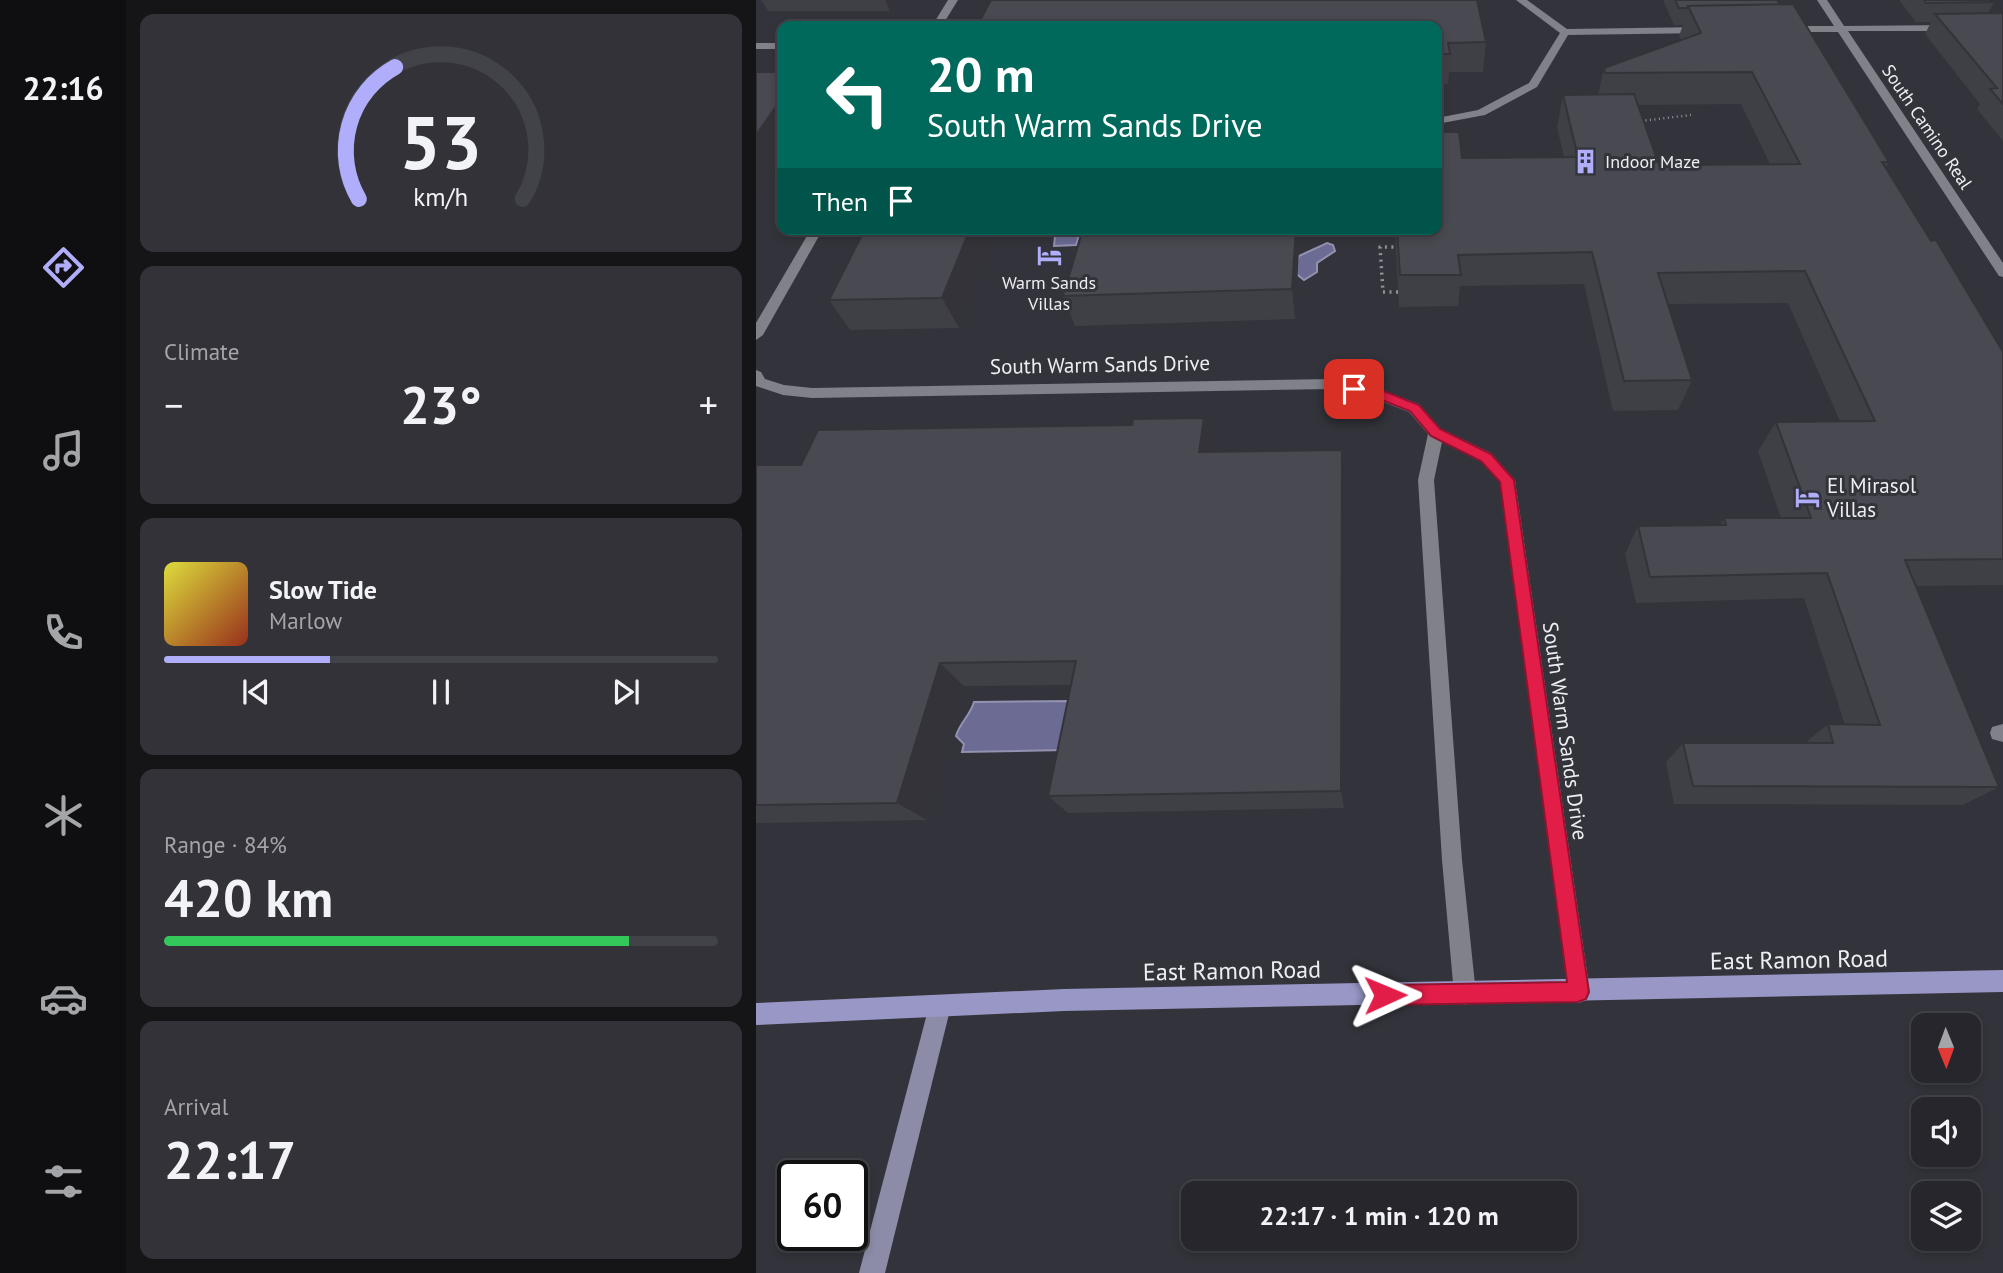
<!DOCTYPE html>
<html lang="en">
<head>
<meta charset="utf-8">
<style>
	:root { --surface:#26262c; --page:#323238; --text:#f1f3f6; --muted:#a4a5a9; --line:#424348; --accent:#b0aefa }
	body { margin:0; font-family:"PT Sans",sans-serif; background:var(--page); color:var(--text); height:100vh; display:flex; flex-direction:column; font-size:26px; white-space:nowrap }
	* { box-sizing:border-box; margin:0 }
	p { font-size:23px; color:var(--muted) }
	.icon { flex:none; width:38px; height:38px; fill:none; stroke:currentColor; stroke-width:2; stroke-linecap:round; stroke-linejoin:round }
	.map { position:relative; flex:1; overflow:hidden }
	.drawer { display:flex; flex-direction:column; gap:14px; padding:14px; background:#151518; width:630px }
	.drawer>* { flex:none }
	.guide { position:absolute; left:21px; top:21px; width:665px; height:214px; border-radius:14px; box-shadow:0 4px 10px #0003,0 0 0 2px var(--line); background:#00695c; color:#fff; overflow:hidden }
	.needle { width:46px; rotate:179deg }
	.tools { position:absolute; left:1155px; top:1013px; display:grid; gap:14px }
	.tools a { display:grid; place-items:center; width:70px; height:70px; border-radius:14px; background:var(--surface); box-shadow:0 4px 10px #0003,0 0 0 2px var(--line); font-size:35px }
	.speed { position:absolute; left:21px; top:1160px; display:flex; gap:14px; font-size:35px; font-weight:700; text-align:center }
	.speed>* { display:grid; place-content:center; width:91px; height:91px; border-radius:50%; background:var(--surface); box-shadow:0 4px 10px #0003,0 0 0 2px var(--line); line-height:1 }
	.speed .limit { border:4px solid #111; border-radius:10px; background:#fff; color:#111 }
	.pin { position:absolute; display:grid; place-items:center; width:60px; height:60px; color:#fff; margin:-30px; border-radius:14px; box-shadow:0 4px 10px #0006 }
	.me { position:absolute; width:77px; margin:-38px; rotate:89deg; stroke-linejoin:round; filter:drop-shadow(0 0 5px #0008) }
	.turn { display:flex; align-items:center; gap:24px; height:147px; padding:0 35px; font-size:32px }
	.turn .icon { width:91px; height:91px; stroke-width:2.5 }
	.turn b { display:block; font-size:49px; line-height:60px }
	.then { display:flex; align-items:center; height:66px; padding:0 35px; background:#0003; gap:14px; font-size:26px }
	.big { font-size:52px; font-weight:700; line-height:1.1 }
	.drawer .card { flex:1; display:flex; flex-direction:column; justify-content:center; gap:10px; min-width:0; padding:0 24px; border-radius:14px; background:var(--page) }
	.drawer .dial { align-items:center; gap:0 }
	.dial svg { height:182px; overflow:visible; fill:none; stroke:var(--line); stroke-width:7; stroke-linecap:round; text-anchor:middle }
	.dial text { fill:var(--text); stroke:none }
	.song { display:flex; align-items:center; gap:21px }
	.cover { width:84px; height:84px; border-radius:10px; background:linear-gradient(135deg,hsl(60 70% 55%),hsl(10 70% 35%)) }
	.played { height:7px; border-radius:4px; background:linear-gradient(90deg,var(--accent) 30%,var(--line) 30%) }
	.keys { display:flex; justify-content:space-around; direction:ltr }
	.heat { display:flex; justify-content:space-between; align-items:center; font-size:38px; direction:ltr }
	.charge { height:10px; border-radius:5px; background:linear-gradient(90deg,#34c759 84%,var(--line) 0) }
	.trip { position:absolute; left:425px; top:1181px; width:396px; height:70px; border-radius:14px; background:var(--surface); box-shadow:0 4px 10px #0003,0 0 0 2px var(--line); font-weight:700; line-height:70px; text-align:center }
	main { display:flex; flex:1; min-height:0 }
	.menu { display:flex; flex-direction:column; width:126px; justify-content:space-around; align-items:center; background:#0f0f12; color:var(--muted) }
	.menu .icon { width:49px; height:49px }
	.menu .on { color:var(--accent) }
	.menu b { font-size:32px; color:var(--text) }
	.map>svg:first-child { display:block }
	.water { fill:#6c6b94; stroke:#9392b0; stroke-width:2 }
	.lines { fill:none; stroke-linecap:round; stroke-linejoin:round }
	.path-far1 { stroke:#929299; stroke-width:2.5; stroke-dasharray:1 3.5; stroke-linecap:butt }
	.path { stroke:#929299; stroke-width:3.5; stroke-dasharray:2 4.5; stroke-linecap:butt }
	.lane { fill:#81818a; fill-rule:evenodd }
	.street { fill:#81818a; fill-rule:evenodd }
	.secondary { fill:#8d8ca8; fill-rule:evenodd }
	.primary { fill:#9897c6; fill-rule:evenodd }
	.wall { fill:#3f3f46; fill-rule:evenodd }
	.shaded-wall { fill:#333339 }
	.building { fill:#494951; stroke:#333339; stroke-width:2 }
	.route { fill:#e11d48; stroke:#92132f; stroke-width:2 }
	.labels { text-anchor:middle; stroke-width:6; stroke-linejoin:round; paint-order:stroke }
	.far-street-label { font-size:18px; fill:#ededf2; stroke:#33333b }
	.far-poi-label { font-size:18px; fill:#ededf2; stroke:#33333b; text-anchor:start }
	.street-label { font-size:21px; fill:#ededf2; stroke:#33333b }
	.poi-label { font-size:21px; fill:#ededf2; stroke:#33333b; text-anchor:start }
	.near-street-label { font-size:24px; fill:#ededf2; stroke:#33333b }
</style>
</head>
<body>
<main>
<nav class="menu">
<b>22:16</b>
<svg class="icon on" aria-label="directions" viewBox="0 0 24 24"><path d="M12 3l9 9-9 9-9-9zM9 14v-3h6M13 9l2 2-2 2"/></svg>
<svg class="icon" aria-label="music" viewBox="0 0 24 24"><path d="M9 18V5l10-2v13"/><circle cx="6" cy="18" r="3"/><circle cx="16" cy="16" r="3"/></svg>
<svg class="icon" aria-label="phone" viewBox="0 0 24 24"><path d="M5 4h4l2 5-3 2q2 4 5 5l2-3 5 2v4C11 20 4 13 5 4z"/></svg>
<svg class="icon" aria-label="climate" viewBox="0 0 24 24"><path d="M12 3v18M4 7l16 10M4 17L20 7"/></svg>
<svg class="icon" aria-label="car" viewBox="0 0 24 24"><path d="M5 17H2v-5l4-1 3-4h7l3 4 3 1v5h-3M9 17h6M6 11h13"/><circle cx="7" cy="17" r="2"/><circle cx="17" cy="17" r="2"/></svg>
<svg class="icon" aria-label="filters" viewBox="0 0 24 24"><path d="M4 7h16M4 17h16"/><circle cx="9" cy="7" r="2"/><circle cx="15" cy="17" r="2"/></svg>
</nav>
<section class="drawer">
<div class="card dial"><svg viewBox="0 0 100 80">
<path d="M14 69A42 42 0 1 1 86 69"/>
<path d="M14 69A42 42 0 0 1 30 11" stroke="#b0aefa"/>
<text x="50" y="56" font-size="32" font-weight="700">53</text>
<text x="50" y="72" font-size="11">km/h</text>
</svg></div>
<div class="card"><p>Climate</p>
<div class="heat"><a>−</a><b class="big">23°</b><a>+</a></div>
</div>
<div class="card">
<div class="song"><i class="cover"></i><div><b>Slow Tide</b><p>Marlow</p></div></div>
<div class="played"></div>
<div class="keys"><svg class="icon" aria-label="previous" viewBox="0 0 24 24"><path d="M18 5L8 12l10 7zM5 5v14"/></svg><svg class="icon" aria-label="pause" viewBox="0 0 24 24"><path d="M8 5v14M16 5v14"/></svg><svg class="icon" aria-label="next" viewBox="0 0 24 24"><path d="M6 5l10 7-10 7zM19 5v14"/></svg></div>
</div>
<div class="card"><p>Range · 84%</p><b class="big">420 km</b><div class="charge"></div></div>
<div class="card"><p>Arrival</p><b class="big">22:17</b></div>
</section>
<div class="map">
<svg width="1247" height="1273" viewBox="0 0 1247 1273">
	<rect width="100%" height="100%" fill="#33333b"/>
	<g class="water">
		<path d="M 269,229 L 325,229 L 320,245 L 298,246 L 299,236 L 266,236 Z"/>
		<path d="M 571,243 L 577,245 L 579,251 L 561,263 L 561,272 L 548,280 L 538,272 L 543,256 Z"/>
		<path d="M 317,701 L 309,750 L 206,752 L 208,744 L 200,736 C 204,722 214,716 218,702 Z"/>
	</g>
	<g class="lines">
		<path class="path-far1" d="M 885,121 L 935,115"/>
		<path class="path" d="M 642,292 L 627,292 L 624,247 L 643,247"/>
		<path class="lane" d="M 1247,724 L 1247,742 L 1236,739 L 1234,733 L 1236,727 Z"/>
		<g class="street">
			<path d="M 192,0 L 202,0 L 186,26 L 176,26 Z"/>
			<path d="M 760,0 L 771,0 L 811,29 L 949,27 L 954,30 L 949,33 L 812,35 L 781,87 L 729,115 L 681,124 L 681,118 L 722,110 L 773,83 L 804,33 Z"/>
			<path d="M 1061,0 L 1071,0 L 1088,26 L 1194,25 L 1199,28 L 1194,31 L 1092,31 L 1247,263 L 1247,277 L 1243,276 L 1082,32 L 1029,32 L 1024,29 L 1029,26 L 1078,26 Z"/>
			<rect x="0" y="43" width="26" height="6"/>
			<path d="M 55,229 L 67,229 L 7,335 L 0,340 L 0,323 Z"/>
			<path d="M 0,370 L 5,372 L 9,379 L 28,385 L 56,388 L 575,379 L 620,388 L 663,404 L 685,429 L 735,453 L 759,480 L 834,992 L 831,1000 L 823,1003 L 815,1000 L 812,992 L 744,482 L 725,461 L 686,442 L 678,480 L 706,860 L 720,994 L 717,1002 L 709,1005 L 701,1002 L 698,994 L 686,860 L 662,480 L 672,434 L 653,412 L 617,398 L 575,389 L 56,398 L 27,395 L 0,386 Z"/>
		</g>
		<path class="secondary" d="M 184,995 L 192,998 L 195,1006 L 129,1273 L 103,1273 L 173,1006 L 176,998 Z"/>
		<path class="primary" d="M 1247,970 L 1247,992 L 308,1011 L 0,1025 L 0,1003 L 308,989 Z"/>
	</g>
	<g class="wall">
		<path d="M 5,0 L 141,0 L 134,11 L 12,11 Z"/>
		<path d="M 235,0 L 721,0 L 730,42 L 727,72 L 693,72 L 692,84 L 681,84 L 681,26 L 221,26 Z"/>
		<path d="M 907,0 L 1021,0 L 1133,162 L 1130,167 L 1175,241 L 1247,352 L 1247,585 L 1160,586 L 1243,787 L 1207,805 L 918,804 L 910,762 L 927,743 L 1049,743 L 1072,724 L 1089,725 L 1048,598 L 880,603 L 869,554 L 882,526 L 964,525 L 968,518 L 1025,518 L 1002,451 L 1020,422 L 1084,421 L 1032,303 L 912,304 L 936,380 L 922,410 L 857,411 L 828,284 L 704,286 L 702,306 L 643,307 L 639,229 L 681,229 L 706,158 L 808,157 L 801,127 L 807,95 L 842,95 L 848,68 L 925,40 L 923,36 L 927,25 L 918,25 ZM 985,104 L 1014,164 L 903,165 L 882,105 Z"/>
		<path d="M 1143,0 L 1233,0 L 1238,2 L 1232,13 L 1247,13 L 1247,141 L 1221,109 L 1224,104 L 1169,34 L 1175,22 L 1160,22 Z"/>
		<path d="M 241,229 L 203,328 L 94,330 L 73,300 Z"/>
		<path d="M 327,229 L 544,229 L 539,319 L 319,326 L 307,296 Z"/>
		<path d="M 448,418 L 456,449 L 455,452 L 588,480 L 588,808 L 312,813 L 292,796 L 315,685 L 208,686 L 171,820 L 0,823 L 0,465 L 45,465 L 376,425 Z"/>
	</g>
	<g class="shaded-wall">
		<path d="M 129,0 L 141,0 L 134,11 Z"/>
		<path d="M 26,98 L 26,163 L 0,203 L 0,135 Z"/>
		<path d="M 214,229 L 241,229 L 203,328 L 186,298 Z"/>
		<path d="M 540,229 L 544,229 L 539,319 L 536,289 Z"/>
		<path d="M 448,418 L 456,449 L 452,482 L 443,452 Z"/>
		<path d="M 586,450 L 588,480 L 588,808 L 585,791 Z"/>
		<path d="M 184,663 L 208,686 L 171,820 L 141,803 Z"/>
	</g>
	<g class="building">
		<path d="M 235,0 L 721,0 L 730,42 L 692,43 L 694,54 L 681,54 L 681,26 L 221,26 Z"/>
		<path d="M 919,0 L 1021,0 L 1024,5 L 932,6 L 932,8 L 923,8 Z"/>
		<path d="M 1168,0 L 1233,0 L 1238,2 L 1170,3 Z"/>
		<path d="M 1037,4 L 1133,162 L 1126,162 L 1175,241 L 1180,240 L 1247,352 L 1247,559 L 1149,560 L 1243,787 L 937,786 L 927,743 L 1077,743 L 1072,724 L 1124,725 L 1071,573 L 894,577 L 882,526 L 970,525 L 968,518 L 1055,518 L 1020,422 L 1119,421 L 1049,271 L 902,273 L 936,380 L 868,381 L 836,252 L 702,255 L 705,275 L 644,275 L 641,229 L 681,229 L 681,132 L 703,132 L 706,158 L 822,157 L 807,95 L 878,94 L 903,165 L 1044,164 L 996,72 L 849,73 L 848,68 L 945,33 L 932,6 Z"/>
		<path d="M 1247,13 L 1247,104 L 1234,89 L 1241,88 L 1179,14 Z"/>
		<path d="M 0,72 L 26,72 L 26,98 L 0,135 Z"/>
		<path d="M 109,229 L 214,229 L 186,298 L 73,300 Z"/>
		<path d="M 327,229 L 540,229 L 536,289 L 307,296 Z"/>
		<path d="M 448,418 L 443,452 L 586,450 L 585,791 L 292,796 L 320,661 L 184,663 L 141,803 L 0,805 L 0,465 L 45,465 L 62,430 L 376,425 L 377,419 Z"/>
	</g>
	<path class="route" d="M 598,384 L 625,390 L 663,405 L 684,429 L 735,454 L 758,480 L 833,992 L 830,999 L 822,1002 L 629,1005 L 622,1002 L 619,995 L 622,988 L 629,985 L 811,982 L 744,482 L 725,461 L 675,436 L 654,411 L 618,397 L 593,392 L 593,385 Z"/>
	<defs>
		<symbol id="building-bare" viewBox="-9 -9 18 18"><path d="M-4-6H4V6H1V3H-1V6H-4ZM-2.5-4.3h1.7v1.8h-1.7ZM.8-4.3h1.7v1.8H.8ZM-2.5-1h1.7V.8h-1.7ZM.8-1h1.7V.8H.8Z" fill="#b0aefa" stroke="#33333b" stroke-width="2.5" paint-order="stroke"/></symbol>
		<symbol id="hotel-bare" viewBox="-9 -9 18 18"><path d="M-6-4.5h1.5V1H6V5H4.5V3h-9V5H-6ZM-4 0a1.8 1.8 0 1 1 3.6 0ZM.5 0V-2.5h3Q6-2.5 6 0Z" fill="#b0aefa" stroke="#33333b" stroke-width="2.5" paint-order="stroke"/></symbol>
	</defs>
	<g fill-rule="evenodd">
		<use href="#building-bare" x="812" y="144" width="35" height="35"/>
		<use href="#hotel-bare" x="276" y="238" width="35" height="35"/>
		<use href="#hotel-bare" x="1034" y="480" width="35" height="35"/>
	</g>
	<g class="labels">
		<g class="far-street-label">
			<text transform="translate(1171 127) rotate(56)" y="6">South Camino Real</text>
		</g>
		<g class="far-poi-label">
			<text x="849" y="168">Indoor Maze</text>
			<text x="293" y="289" text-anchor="middle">Warm Sands<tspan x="293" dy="21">Villas</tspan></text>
		</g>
		<g class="street-label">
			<text transform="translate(344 365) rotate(-1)" y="7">South Warm Sands Drive</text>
			<text transform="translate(809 731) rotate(82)" y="7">South Warm Sands Drive</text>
		</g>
		<g class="poi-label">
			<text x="1071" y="493">El Mirasol<tspan x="1071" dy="24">Villas</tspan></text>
		</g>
		<g class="near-street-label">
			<text transform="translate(1043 960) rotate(-1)" y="8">East Ramon Road</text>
			<text transform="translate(476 971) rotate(-1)" y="8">East Ramon Road</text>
		</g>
	</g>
</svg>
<div class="tools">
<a><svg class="needle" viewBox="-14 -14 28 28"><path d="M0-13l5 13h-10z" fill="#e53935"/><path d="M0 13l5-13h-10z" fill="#a4a5a9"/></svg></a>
<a><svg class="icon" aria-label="sound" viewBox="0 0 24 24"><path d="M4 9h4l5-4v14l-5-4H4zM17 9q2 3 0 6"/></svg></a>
<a><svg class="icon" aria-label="layers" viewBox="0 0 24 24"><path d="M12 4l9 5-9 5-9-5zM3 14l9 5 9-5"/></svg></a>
</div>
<div class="speed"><div class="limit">60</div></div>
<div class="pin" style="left:598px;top:389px;background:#d93025"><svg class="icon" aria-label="arrive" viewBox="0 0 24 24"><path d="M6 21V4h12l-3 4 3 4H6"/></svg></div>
<svg class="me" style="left:629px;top:995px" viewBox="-20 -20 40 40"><path d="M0-17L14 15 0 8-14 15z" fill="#e11d48" stroke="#fff" stroke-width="4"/></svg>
<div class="trip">22:17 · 1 min · 120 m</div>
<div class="guide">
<div class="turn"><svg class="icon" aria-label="left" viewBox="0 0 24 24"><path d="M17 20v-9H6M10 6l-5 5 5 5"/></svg><div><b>20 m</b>South Warm Sands Drive</div></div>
<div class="then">Then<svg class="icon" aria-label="arrive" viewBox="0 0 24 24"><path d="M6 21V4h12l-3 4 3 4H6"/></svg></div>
</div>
</div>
</main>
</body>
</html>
